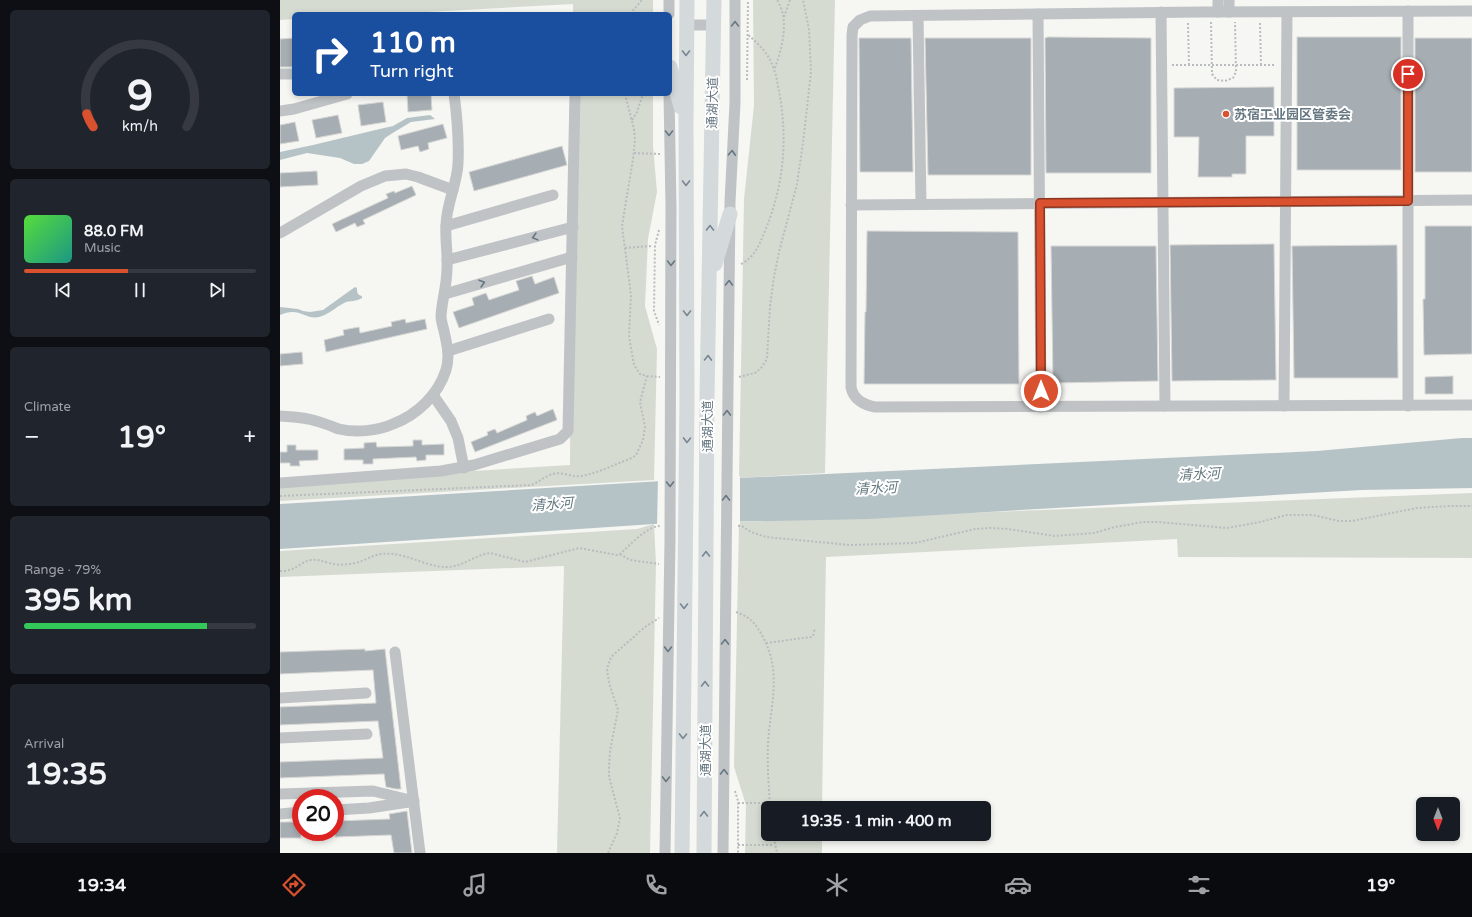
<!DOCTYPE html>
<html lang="en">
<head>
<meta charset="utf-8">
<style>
	:root { --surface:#171b24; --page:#20242c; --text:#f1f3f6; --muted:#9ea1a6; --line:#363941; --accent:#d9512f }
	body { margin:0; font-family:"Varela Round","Noto Sans SC",sans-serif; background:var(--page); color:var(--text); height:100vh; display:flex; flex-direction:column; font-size:15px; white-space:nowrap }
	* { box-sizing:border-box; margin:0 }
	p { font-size:13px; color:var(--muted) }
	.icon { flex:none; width:22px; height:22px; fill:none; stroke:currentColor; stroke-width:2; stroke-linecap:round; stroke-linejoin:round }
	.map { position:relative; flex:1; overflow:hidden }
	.side { display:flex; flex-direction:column; gap:10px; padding:10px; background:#0d0f14; width:280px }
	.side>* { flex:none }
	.guide { position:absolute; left:12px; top:12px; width:380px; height:84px; border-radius:6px; box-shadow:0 2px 6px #0003; background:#1a4fa0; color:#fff; overflow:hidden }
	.needle { width:26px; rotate:180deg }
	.buttons { position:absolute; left:1136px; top:797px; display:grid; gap:8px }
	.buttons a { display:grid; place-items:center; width:44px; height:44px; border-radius:6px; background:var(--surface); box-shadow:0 2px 6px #0003; font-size:20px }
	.speed { position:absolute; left:12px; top:789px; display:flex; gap:8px; font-size:20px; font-weight:700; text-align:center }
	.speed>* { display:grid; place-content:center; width:52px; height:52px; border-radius:50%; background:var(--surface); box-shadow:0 2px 6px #0003; line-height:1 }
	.speed .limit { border:6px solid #d22; background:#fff; color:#111 }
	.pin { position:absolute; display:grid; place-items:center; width:34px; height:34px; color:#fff; margin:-17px; border:2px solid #fff; border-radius:50%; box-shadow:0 1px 4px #0007 }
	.me { position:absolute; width:44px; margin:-22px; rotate:0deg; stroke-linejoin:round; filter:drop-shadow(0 0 3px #0008) }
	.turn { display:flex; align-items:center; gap:14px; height:84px; padding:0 12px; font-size:18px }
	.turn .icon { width:52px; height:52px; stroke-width:2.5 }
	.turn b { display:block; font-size:28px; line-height:34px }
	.big { font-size:30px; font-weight:700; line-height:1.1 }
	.side .tile { flex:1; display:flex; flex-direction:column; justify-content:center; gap:6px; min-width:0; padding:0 14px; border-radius:6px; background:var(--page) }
	.side .dial { align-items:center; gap:0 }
	.dial svg { height:104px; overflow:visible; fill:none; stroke:var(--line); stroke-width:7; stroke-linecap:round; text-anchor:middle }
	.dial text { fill:var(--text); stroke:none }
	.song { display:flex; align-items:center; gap:12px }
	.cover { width:48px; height:48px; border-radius:6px; background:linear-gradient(135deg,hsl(110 70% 55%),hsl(170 70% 35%)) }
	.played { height:4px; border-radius:2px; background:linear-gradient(90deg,var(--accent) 45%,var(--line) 45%) }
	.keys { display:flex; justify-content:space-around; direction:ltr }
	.heat { display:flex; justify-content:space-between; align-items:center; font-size:22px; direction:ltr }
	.charge { height:6px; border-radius:3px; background:linear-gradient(90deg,#34c759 79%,var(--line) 0) }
	.trip { position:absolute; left:481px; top:801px; width:230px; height:40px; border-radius:6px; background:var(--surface); box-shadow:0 2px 6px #0003; font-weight:700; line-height:40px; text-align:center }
	.dock { display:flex; height:64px; justify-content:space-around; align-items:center; background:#090b0e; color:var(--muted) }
	.dock .icon { width:28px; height:28px }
	.dock .selected { color:var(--accent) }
	.dock b { font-size:18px; color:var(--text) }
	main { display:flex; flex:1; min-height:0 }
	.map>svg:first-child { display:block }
	.green { fill:#d6dbd2 }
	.water { fill:#b6c3c6 }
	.pier { fill:#f6f6f3 }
	.building { fill:#a7aeb3; stroke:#d7d7d5 }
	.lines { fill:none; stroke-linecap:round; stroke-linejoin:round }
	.path { stroke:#b9bcbe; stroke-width:2; stroke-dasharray:2 2; stroke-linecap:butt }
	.minor { stroke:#bfc3c6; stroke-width:11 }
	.major { stroke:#d4d9dc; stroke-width:15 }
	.oneway { stroke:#677782 }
	.oneway2 { stroke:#778690 }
	.route-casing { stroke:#8d351f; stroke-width:10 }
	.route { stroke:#d9512f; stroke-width:7 }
	.poi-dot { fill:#d9512f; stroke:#fff; stroke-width:1.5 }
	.labels { text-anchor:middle; stroke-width:4; stroke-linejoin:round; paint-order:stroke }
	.street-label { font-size:13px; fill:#677782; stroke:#fff }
	.poi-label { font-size:13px; font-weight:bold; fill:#677782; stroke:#fff; text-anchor:start }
	.water-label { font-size:14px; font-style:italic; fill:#63787f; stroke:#fff }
</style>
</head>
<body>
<main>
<section class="side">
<div class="tile dial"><svg viewBox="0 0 100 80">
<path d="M14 69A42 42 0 1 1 86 69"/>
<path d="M14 69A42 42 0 0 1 9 59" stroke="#d9512f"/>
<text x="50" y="56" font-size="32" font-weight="700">9</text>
<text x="50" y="72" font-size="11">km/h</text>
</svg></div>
<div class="tile">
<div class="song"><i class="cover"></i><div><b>88.0 FM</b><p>Music</p></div></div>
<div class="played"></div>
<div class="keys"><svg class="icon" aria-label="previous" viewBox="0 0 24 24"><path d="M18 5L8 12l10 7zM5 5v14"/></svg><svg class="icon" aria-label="pause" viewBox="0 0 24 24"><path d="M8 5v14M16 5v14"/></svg><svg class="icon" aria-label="next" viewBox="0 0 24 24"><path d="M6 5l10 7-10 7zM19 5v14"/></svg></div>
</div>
<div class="tile"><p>Climate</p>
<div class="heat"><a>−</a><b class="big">19°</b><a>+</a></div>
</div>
<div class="tile"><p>Range · 79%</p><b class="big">395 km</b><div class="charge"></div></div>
<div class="tile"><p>Arrival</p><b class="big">19:35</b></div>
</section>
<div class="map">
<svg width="1192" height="853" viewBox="0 0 1192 853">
	<rect width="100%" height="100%" fill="#f6f6f3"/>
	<g class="green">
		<path d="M 0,0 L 373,0 L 373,14 L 293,14 L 293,4 L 110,14 L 14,14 L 14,19 L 0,20 Z"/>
		<path d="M 473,0 L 594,0 L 555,0 L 545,473 L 459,478 L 464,199 L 474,105 Z"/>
		<path d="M 292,94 L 373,94 L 373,146 L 377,192 L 368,239 L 365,306 L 377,349 L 374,480 L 0,501 L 0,483 L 290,465 Z"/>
		<path d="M 1192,493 L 1192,558 L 898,557 L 897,539 L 546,557 L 542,808 L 488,808 L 488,834 L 542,834 L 542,853 L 465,853 L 466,805 L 454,767 L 459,522 Z"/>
		<path d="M 374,524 L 376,564 L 370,853 L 277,853 L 284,566 L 0,577 L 0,551 L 357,529 Z"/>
	</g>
	<g class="water">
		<path d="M 150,115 L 155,119 L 131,122 L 111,134 L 105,138 L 89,161 L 82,164 L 74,164 L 60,158 L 27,153 L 0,160 L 0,152 L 33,145 L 104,128 L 113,126 L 127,118 Z"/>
		<path d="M 75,287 L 77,288 C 77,292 77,295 82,296 L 82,298 C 76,302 70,300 64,303 C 56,307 48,315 39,317 C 25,320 19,306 0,315 L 0,307 L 18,309 L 23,311 L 30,312 L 43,310 Z"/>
		<path d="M 1182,438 L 1192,438 L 1192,488 L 1081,490 L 589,519 L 389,523 L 0,549 L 0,504 L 399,480 L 459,478 L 1037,451 Z"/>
	</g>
	<path class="pier" d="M 460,476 L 460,524 L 377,526 L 378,479 Z"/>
	<g class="building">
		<path d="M 768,37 L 871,38 L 871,173 L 766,173 L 765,38 Z"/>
		<rect x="1017" y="37" width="104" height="133"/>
		<path d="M 14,38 L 14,67 L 0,67 L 0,39 Z"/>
		<path d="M 579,38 L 631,38 L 633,172 L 580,172 Z"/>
		<path d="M 645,38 L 751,38 L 751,175 L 648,175 Z"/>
		<rect x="1135" y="38" width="57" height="134"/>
		<path d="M 994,87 L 994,136 L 966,136 L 966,174 L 952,174 L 952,177 L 918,177 L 919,137 L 894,137 L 894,88 Z"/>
		<path d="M 127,94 L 151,94 L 152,110 L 128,112 Z"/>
		<path d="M 103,102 L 106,122 L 81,126 L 78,105 Z"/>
		<path d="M 58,115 L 62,133 L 36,138 L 32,120 Z"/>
		<path d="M 15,122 L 19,141 L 0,144 L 0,125 Z"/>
		<path d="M 163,124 L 167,138 L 148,143 L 149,149 L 140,152 L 138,146 L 121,150 L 118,136 Z"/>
		<path d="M 282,146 L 287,165 L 194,191 L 189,172 Z"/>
		<path d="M 37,171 L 38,185 L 0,187 L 0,173 Z"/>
		<path d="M 132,186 L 136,195 L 83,220 L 85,224 L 77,227 L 75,223 L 56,232 L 52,224 L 108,198 L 106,194 L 114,191 L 115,193 Z"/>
		<path d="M 1145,226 L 1192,226 L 1192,354 L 1144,355 L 1143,299 L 1145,299 Z"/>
		<path d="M 587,231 L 738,232 L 739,384 L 584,384 L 585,312 L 586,312 Z"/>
		<path d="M 994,244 L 996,380 L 892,381 L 890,245 Z"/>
		<path d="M 1117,245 L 1118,378 L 1014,378 L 1012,246 Z"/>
		<path d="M 771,246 L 876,246 L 878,381 L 773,383 Z"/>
		<path d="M 252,276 L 255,284 L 274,277 L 279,293 L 179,328 L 173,312 L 194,305 L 192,298 L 206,293 L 209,300 L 239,290 L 236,281 Z"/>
		<path d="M 125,319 L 126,323 L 145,319 L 147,329 L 46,352 L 44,340 L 64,335 L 63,330 L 79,327 L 80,333 L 112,326 L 111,322 Z"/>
		<path d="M 22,352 L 23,364 L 0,366 L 0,354 Z"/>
		<path d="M 1173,376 L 1173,394 L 1145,394 L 1145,377 Z"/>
		<path d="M 273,409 L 277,420 L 195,452 L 191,442 L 208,435 L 207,432 L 215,429 L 217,433 L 247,420 L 246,416 L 255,412 L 257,416 Z"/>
		<path d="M 133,440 L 142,440 L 142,445 L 164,444 L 164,455 L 146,455 L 146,460 L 137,461 L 136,457 L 93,459 L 93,464 L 83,464 L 83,460 L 64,460 L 64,449 L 84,448 L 84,443 L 96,442 L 97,447 L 133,446 Z"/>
		<path d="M 7,445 L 16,445 L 16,450 L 38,450 L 38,460 L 19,461 L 20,466 L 10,466 L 10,463 L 0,463 L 0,452 L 7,452 Z"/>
		<path d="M 85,649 L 85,651 L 105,649 L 121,789 L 116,789 L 106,787 L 104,774 L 0,778 L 0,762 L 103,758 L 98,721 L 0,725 L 0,707 L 96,703 L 93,670 L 0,674 L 0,652 Z"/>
		<path d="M 127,811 L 132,853 L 114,853 L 111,835 L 55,837 L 55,821 L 110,819 L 109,814 Z"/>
		<rect x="0" y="822" width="21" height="16"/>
	</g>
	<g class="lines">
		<g class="path">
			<path d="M 350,14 L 362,0"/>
			<path d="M 504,17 L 510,0"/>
			<path d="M 931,22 L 932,74 L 937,80 L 945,81 L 953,78 L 956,72 L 955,22"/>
			<path d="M 980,23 L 981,65"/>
			<path d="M 892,65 L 995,65"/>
			<path d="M 909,65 L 908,23 L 909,23"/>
			<path d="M 495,68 C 502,48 510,20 497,0"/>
			<path d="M 467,80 L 468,0"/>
			<path d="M 345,94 L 354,129 L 355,140 L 353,159 L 342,226 L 351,295 L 349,336 L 354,365 L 360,374 L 367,376 L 380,377"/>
			<path d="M 352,120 L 357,112 L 363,94"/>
			<path d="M 354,153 L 380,154"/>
			<path d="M 379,230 L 375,245 L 374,311 L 379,325"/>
			<path d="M 345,248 L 371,246"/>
			<path d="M 461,264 C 475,257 479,245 485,231 C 504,185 508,139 499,91 C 497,84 497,76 494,70 C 490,55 479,44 467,34"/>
			<path d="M 459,377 L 475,373 L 481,368 L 487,359 L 490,306 L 494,277 L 499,252 L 517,184 L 523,143 L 531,72 L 529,29 L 523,0"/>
			<path d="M 0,496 L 251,485 C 259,482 265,476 273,474 C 283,471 292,478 301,476 C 319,473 335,464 352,458 L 356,455 L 363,440 L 365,427 L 360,402 L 367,376"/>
			<path d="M 458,526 L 462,526 L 471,532 L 486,537 L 570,545 L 635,543 L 695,529 L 711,528 L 728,529 L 775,536 L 814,533 L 835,527 L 863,522 L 878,522 L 947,528 L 980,522 L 1007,515 L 1033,515 L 1059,521 L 1072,521 L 1137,508 L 1170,506 L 1192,506"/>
			<path d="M 340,554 L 350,560 L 379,564"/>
			<path d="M 0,571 C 3,571 6,571 9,570 C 16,569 21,562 31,560 C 38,559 42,561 49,563 C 55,565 63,565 70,564 C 81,563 90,556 101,554 C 125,551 144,567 167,567 C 182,567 195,555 210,553 L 245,562 L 299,548 L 337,555 L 340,554 C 349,546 367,526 380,526"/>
			<path d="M 456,612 C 472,618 476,624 484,639 C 502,674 490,707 488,744 C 487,765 489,787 490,808"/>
			<path d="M 486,643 L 531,637 L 533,636 L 535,628"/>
			<path d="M 455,791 L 458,801 L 458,853"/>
			<path d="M 458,803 L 490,803"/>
			<path d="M 493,834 L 497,853"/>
			<path d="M 458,845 L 494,845"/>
			<path d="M 328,853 L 337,833 L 340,818 L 329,777 L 329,767 L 330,751 L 338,710 L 329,683 L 327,669 L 331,657 L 365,627 L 379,618"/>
		</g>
		<g class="minor">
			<path d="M 389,0 L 389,14"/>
			<path d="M 938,0 L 938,12"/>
			<path d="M 1128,11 L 1128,406"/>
			<path d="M 1192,11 L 920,12 L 590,16 L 580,20 L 573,27 L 572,35 L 571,387 C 573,399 584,405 595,407 L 1192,405"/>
			<path d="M 881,12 L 885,406"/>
			<path d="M 949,12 L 949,0"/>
			<path d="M 758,14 L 761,407"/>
			<path d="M 638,16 L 641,204"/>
			<path d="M 407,25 L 433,25"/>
			<path d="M 0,74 L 14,74"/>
			<path d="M 0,111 L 14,109 L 67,94"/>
			<path d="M 571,205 L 1192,200"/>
			<path d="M 166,226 L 273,195"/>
			<path d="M 0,233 L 81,186 L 105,176 L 126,174 L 138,177 L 173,190"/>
			<path d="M 167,260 L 293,227"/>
			<path d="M 165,294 L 292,257"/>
			<path d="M 168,351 L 269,319"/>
			<path d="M 153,395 L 171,421 L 178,438 L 184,468"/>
			<path d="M 1004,406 L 1007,12"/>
			<path d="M 0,416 C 12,417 24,417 36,421 C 44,423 51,426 59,429 C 76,433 97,431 113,424 C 137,415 158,395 166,370 C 170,357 167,344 164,331 C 163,326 161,321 161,316 C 162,300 167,285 167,268 C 168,254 165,240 166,226 C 166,204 177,185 178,164 C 179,141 177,116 174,94"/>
			<path d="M 0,483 L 161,471 L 194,465 L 280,439 L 288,431 L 295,94"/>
			<path d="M 115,652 L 140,853"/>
			<path d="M 0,698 L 86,693"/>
			<path d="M 0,738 L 87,734"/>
			<path d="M 0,794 L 93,791 L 134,801"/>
			<path d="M 55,810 L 89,808 L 129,802"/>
			<path d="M 0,814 L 21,812"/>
			<path d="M 385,853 L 390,540 L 391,207 L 389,94"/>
			<path d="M 443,853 L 450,202 L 455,103 L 455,0"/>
		</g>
		<g class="major">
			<path d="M 390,67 L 401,107"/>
			<path d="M 435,264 L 450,214"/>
			<path d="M 402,853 L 407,401 L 406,123 L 407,0"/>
			<path d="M 424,853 L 427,397 L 434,0"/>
		</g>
	</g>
	<defs><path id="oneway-chevron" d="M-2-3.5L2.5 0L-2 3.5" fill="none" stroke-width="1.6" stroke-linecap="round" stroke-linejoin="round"/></defs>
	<g class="oneway">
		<use href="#oneway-chevron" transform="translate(455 24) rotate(-90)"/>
		<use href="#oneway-chevron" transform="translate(389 133) rotate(90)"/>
		<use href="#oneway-chevron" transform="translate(452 153) rotate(-87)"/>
		<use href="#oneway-chevron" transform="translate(255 237) rotate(165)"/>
		<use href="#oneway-chevron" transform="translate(391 263) rotate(90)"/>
		<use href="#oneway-chevron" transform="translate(202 283) rotate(-16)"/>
		<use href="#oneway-chevron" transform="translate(449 283) rotate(-89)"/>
		<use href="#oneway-chevron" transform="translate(447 413) rotate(-89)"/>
		<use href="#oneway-chevron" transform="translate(390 484) rotate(90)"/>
		<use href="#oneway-chevron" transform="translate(446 498) rotate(-89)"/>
		<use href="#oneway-chevron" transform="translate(445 642) rotate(-89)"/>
		<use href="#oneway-chevron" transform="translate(388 649) rotate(91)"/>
		<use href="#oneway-chevron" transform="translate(444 772) rotate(-89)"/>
		<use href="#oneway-chevron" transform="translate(386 779) rotate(91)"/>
	</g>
	<g class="oneway2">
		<use href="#oneway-chevron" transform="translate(406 53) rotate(90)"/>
		<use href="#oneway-chevron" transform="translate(406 183) rotate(90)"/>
		<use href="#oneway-chevron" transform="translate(430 228) rotate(-89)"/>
		<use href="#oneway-chevron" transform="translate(407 313) rotate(90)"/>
		<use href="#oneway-chevron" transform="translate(428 358) rotate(-89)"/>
		<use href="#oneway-chevron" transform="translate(407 440) rotate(91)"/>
		<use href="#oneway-chevron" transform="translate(426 554) rotate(-90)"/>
		<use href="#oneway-chevron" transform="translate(404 606) rotate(90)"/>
		<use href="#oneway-chevron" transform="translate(425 684) rotate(-90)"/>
		<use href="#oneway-chevron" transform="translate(403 736) rotate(91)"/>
		<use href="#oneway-chevron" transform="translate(424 814) rotate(-90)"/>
	</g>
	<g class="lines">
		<defs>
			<path id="route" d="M 761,391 L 760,203 L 1128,201 L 1128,74"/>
		</defs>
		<use href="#route" class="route-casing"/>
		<use href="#route" class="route"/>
	</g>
	<circle class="poi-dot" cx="946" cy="114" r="4"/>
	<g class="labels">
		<g class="street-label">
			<text transform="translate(432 103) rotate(-89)" y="5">通湖大道</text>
			<text transform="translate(427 426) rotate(-90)" y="5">通湖大道</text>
			<text transform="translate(425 750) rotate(-90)" y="5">通湖大道</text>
		</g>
		<g class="poi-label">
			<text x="954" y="119">苏宿工业园区管委会</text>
		</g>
		<g class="water-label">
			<text transform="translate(919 474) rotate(-3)" y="5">清水河</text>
			<text transform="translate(596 488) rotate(-3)" y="5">清水河</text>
			<text transform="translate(272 504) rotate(-4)" y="5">清水河</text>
		</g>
	</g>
</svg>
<div class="buttons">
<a><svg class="needle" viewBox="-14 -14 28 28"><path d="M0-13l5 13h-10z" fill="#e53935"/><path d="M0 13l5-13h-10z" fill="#9ea1a6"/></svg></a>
</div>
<div class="speed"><div class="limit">20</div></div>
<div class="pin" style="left:1128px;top:74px;background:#d93025"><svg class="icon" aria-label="arrive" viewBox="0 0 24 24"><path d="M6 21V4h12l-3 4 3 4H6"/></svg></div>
<svg class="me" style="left:761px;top:391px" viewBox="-20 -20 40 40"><circle r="17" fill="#d9512f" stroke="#fff" stroke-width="3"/><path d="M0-11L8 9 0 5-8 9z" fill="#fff"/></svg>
<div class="trip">19:35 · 1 min · 400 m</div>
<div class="guide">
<div class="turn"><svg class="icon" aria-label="right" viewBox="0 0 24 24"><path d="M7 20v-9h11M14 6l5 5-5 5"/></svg><div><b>110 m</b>Turn right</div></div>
</div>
</div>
</main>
<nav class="dock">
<b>19:34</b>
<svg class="icon selected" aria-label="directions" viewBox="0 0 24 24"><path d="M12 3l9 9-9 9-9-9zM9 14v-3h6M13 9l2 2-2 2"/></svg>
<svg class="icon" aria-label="music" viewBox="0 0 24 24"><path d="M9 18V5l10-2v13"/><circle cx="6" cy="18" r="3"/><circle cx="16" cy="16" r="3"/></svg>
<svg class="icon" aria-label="phone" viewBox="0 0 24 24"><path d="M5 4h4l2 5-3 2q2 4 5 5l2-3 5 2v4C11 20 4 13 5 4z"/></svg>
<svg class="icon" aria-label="climate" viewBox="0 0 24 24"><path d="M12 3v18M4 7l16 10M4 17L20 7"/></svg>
<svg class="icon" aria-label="car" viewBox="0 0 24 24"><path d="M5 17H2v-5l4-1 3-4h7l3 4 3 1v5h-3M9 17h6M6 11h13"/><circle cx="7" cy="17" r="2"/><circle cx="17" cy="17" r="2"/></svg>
<svg class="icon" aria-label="filters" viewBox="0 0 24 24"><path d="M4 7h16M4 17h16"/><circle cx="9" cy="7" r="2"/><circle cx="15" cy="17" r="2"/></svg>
<b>19°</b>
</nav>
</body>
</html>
